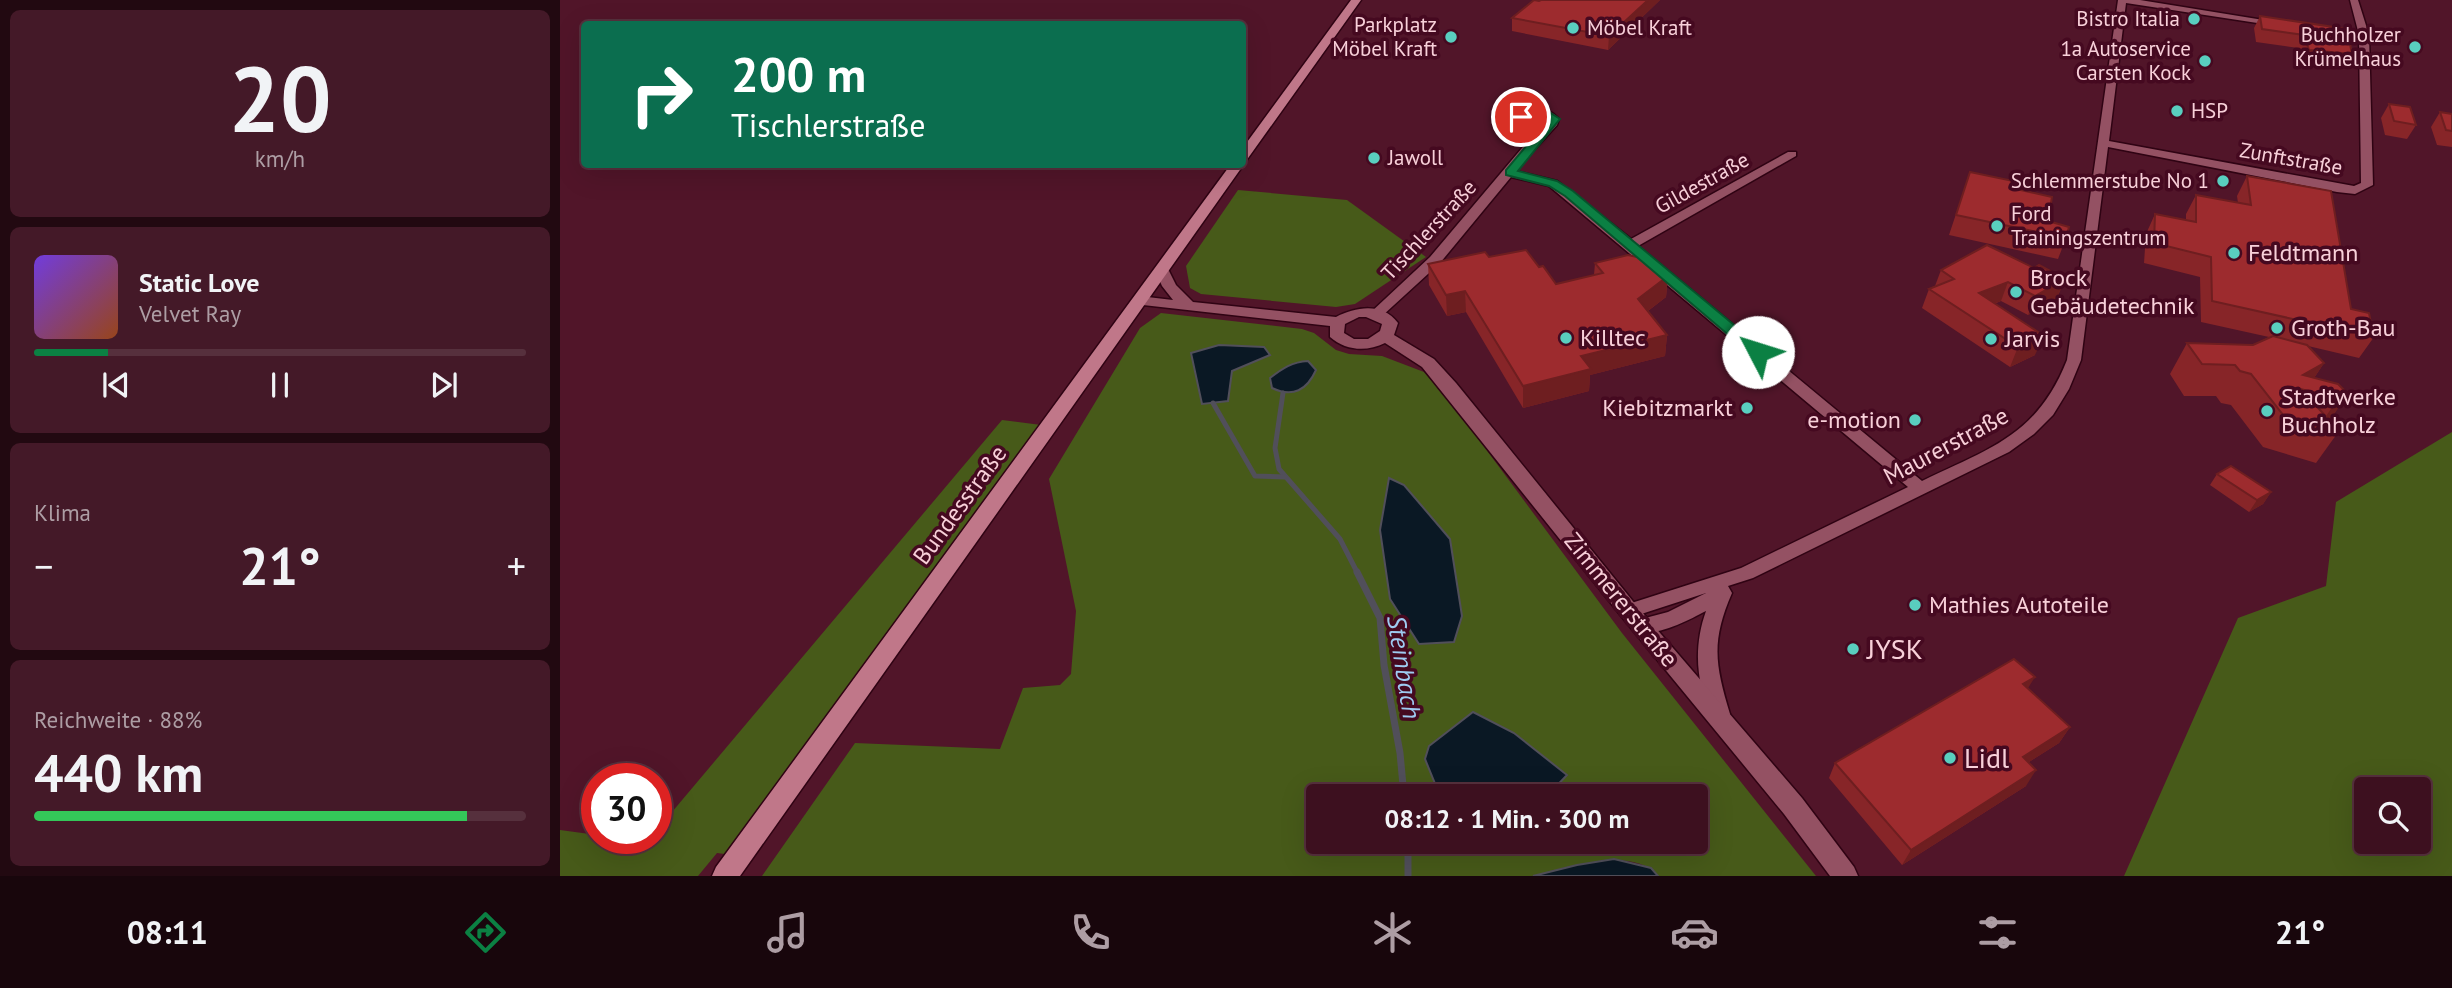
<!DOCTYPE html>
<html lang="de">
<head>
<meta charset="utf-8">
<style>
	:root { --surface:#3d101f; --page:#441928; --text:#f1f3f6; --muted:#ad9da4; --line:#56303d; --accent:#0b8043 }
	body { margin:0; font-family:"PT Sans",sans-serif; background:var(--page); color:var(--text); height:100vh; display:flex; flex-direction:column; font-size:26px; white-space:nowrap }
	* { box-sizing:border-box; margin:0 }
	p { font-size:23px; color:var(--muted) }
	.icon { flex:none; width:38px; height:38px; fill:none; stroke:currentColor; stroke-width:2; stroke-linecap:round; stroke-linejoin:round }
	.map { position:relative; flex:1; overflow:hidden }
	.side { display:flex; flex-direction:column; gap:10px; padding:10px; background:#220911; width:560px }
	.side>* { flex:none }
	.hud { position:absolute; left:21px; top:21px; width:665px; height:147px; border-radius:7px; box-shadow:0 7px 28px #0002,0 0 0 2px var(--line); background:#0b6e4f; color:#fff; overflow:hidden }
	.controls { position:absolute; left:1794px; top:777px; display:grid; gap:14px }
	.controls a { display:grid; place-items:center; width:77px; height:77px; border-radius:7px; background:var(--surface); box-shadow:0 7px 28px #0002,0 0 0 2px var(--line); font-size:35px }
	.speed { position:absolute; left:21px; top:763px; display:flex; gap:14px; font-size:35px; font-weight:700; text-align:center }
	.speed>* { display:grid; place-content:center; width:91px; height:91px; border-radius:50%; background:var(--surface); box-shadow:0 7px 28px #0002,0 0 0 2px var(--line); line-height:1 }
	.speed .limit { border:10px solid #d22; background:#fff; color:#111 }
	.pin { position:absolute; display:grid; place-items:center; width:60px; height:60px; color:#fff; margin:-30px; border:4px solid #fff; border-radius:50%; box-shadow:0 2px 7px #0007 }
	.me { position:absolute; width:77px; margin:-38px; rotate:310deg; stroke-linejoin:round; filter:drop-shadow(0 0 5px #0008) }
	.turn { display:flex; align-items:center; gap:24px; height:147px; padding:0 35px; font-size:32px }
	.turn .icon { width:91px; height:91px; stroke-width:2.5 }
	.turn b { display:block; font-size:49px; line-height:60px }
	.big { font-size:52px; font-weight:700; line-height:1.1 }
	.side .tile { flex:1; display:flex; flex-direction:column; justify-content:center; gap:10px; min-width:0; padding:0 24px; border-radius:10px; background:var(--page) }
	.side .dial { align-items:center; gap:0 }
	.dial b { font-size:91px; line-height:1 }
	.song { display:flex; align-items:center; gap:21px }
	.cover { width:84px; height:84px; border-radius:10px; background:linear-gradient(135deg,hsl(260 70% 55%),hsl(20 70% 35%)) }
	.played { height:7px; border-radius:4px; background:linear-gradient(90deg,var(--accent) 15%,var(--line) 15%) }
	.keys { display:flex; justify-content:space-around; direction:ltr }
	.heat { display:flex; justify-content:space-between; align-items:center; font-size:38px; direction:ltr }
	.charge { height:10px; border-radius:5px; background:linear-gradient(90deg,#34c759 88%,var(--line) 0) }
	.trip { position:absolute; left:746px; top:784px; width:402px; height:70px; border-radius:7px; background:var(--surface); box-shadow:0 7px 28px #0002,0 0 0 2px var(--line); font-weight:700; line-height:70px; text-align:center }
	.dock { display:flex; height:112px; justify-content:space-around; align-items:center; background:#18060c; color:var(--muted) }
	.dock .icon { width:49px; height:49px }
	.dock .on { color:var(--accent) }
	.dock b { font-size:32px; color:var(--text) }
	main { display:flex; flex:1; min-height:0 }
	.map>svg:first-child { display:block }
	.green { fill:#475a19; fill-rule:evenodd }
	.water { fill:#0a1824; stroke:#514f5a; stroke-width:2 }
	.lines { fill:none; stroke-linecap:round; stroke-linejoin:round }
	.stream-far1 { stroke:#514f5a; stroke-width:5 }
	.stream { stroke:#514f5a; stroke-width:7 }
	.minor-casing { stroke:#2f0313; stroke-width:3 }
	.tertiary-casing { stroke:#2f0313; stroke-width:3 }
	.primary-casing { stroke:#2f0313; stroke-width:3 }
	.minor { fill:#945163; fill-rule:evenodd }
	.tertiary { fill:#945163; fill-rule:evenodd }
	.primary { fill:#c07789; fill-rule:evenodd }
	.wall { fill:#872528 }
	.shaded-wall { fill:#6e1e20 }
	.building { fill:#9d2b2e; stroke:#6e1e20; stroke-width:2 }
	.route { fill:#0b8043; stroke:#07532c; stroke-width:2 }
	.poi-dot { fill:#59cebf; stroke:#450920; stroke-width:2.5 }
	.labels { text-anchor:middle; stroke-width:7; stroke-linejoin:round; paint-order:stroke }
	.far-poi-label { font-size:21px; fill:#f8d0d9; stroke:#450920; text-anchor:end }
	.far-street-label { font-size:21px; fill:#f8d0d9; stroke:#450920 }
	.poi-label { font-size:24px; fill:#f8d0d9; stroke:#450920; text-anchor:start }
	.street-label { font-size:24px; fill:#f8d0d9; stroke:#450920 }
	.water-label { font-size:26px; font-style:italic; fill:#9ecbf1; stroke:#450920 }
	.near-poi-label { font-size:28px; fill:#f8d0d9; stroke:#450920; text-anchor:start }
</style>
</head>
<body>
<main>
<section class="side">
<div class="tile dial"><b>20</b><p>km/h</p></div>
<div class="tile">
<div class="song"><i class="cover"></i><div><b>Static Love</b><p>Velvet Ray</p></div></div>
<div class="played"></div>
<div class="keys"><svg class="icon" aria-label="previous" viewBox="0 0 24 24"><path d="M18 5L8 12l10 7zM5 5v14"/></svg><svg class="icon" aria-label="pause" viewBox="0 0 24 24"><path d="M8 5v14M16 5v14"/></svg><svg class="icon" aria-label="next" viewBox="0 0 24 24"><path d="M6 5l10 7-10 7zM19 5v14"/></svg></div>
</div>
<div class="tile"><p>Klima</p>
<div class="heat"><a>−</a><b class="big">21°</b><a>+</a></div>
</div>
<div class="tile"><p>Reichweite · 88%</p><b class="big">440 km</b><div class="charge"></div></div>
</section>
<div class="map">
<svg width="1892" height="876" viewBox="0 0 1892 876">
	<rect width="100%" height="100%" fill="#511529"/>
	<g class="green">
		<path d="M 678,190 L 787,200 L 866,257 L 795,304 L 776,307 L 641,294 L 630,288 L 626,266 Z"/>
		<path d="M 601,313 L 742,329 L 754,333 L 776,350 L 789,354 L 822,356 L 864,372 L 897,410 L 1062,633 L 1256,876 L 1098,876 C 1073,845 1005,868 973,876 L 202,876 L 295,743 L 440,749 L 463,688 L 500,685 L 511,674 L 516,611 L 489,479 L 580,328 ZM 631,353 L 709,355 L 672,371 L 642,404 ZM 865,759 L 989,794 L 982,796 L 1136,796 L 1136,842 L 758,842 L 758,796 L 880,796 Z"/>
		<path d="M 442,420 L 489,426 L 180,856 L 157,853 L 138,876 L 0,876 L 0,830 L 37,835 L 37,838 L 86,843 L 90,838 L 96,838 L 96,831 Z"/>
		<path d="M 1892,432 L 1892,876 L 1564,876 L 1678,618 L 1766,586 L 1776,502 ZM 1858,789 L 1858,842 L 1806,842 L 1806,789 Z"/>
	</g>
	<g class="water">
		<path d="M 659,345 L 704,347 L 710,355 L 672,371 L 668,401 L 642,404 L 631,353 Z"/>
		<path d="M 748,361 L 756,370 C 747,390 733,398 712,388 L 710,378 C 723,368 732,362 748,361 Z"/>
		<path d="M 829,478 L 844,485 L 890,539 L 902,616 L 894,642 L 859,644 L 830,599 L 820,530 Z"/>
		<path d="M 913,712 L 954,733 L 1007,775 L 989,794 L 982,796 L 880,796 L 865,759 L 869,746 Z"/>
		<path d="M 1054,859 L 1091,868 L 1098,876 L 973,876 L 1017,865 Z"/>
	</g>
	<g class="lines">
		<g class="stream-far1">
			<path d="M 723,393 L 715,448 L 719,469 L 780,539 L 798,574"/>
			<path d="M 653,403 L 695,476 L 725,477"/>
		</g>
		<g class="stream">
			<path d="M 797,572 L 820,618 L 824,665 L 840,753 L 844,796"/>
			<path d="M 848,842 L 848,876"/>
		</g>
		<defs>
			<path id="minor" d="M 1558,0 L 1580,0 L 1722,23 L 1717,26 L 1566,3 L 1549,141 L 1794,186 L 1801,183 L 1799,37 L 1762,30 L 1767,27 L 1798,31 L 1790,0 L 1798,0 L 1809,35 L 1813,185 L 1795,194 L 1777,192 L 1548,147 L 1521,360 L 1509,389 L 1493,415 L 1474,434 L 1449,452 L 1193,578 L 1168,586 L 1172,593 C 1151,641 1155,665 1170,714 L 1167,720 L 1160,723 L 1153,720 C 1136,685 1133,647 1146,611 C 1127,621 1095,638 1074,631 L 1072,626 L 1074,621 L 1108,612 L 1146,593 L 1069,618 L 1062,616 L 1060,611 L 1062,606 L 1181,568 L 1348,487 L 989,186 L 951,177 L 880,263 L 822,316 L 812,316 L 810,313 L 870,257 L 968,141 L 955,120 C 963,102 988,106 999,119 L 997,125 L 955,171 L 997,181 L 1071,239 L 1228,152 L 1236,152 L 1236,156 L 1078,246 L 1362,481 C 1430,448 1477,436 1507,360 ZM 974,114 L 981,114 L 989,119 L 975,134 L 965,120 Z"/>
			<path id="tertiary" d="M 602,266 L 607,267 L 616,285 L 633,302 L 776,317 C 796,307 822,302 838,323 L 834,335 L 874,359 L 896,383 L 1076,605 L 1242,798 L 1294,867 L 1298,876 L 1270,876 L 1224,814 L 1062,617 L 862,367 L 825,343 C 807,352 786,351 770,337 L 770,326 L 574,304 L 571,301 L 579,296 L 613,300 L 602,286 L 595,270 ZM 799,317 L 806,317 L 822,324 L 820,331 L 808,339 L 794,339 L 784,333 L 785,324 Z"/>
			<path id="primary" d="M 791,0 L 801,0 L 686,161 L 683,162 L 682,167 L 180,876 L 152,876 L 156,867 L 671,164 L 682,164 L 682,149 Z"/>
		</defs>
		<use href="#minor" class="minor-casing"/>
		<use href="#tertiary" class="tertiary-casing"/>
		<use href="#primary" class="primary-casing"/>
		<use href="#minor" class="minor"/>
		<use href="#tertiary" class="tertiary"/>
		<use href="#primary" class="primary"/>
	</g>
	<g class="wall">
		<path d="M 981,0 L 1100,0 L 1048,50 L 952,31 L 952,18 Z"/>
		<path d="M 1700,16 L 1792,54 L 1785,67 L 1742,63 L 1738,48 L 1696,42 L 1694,28 Z"/>
		<path d="M 1829,104 L 1856,125 L 1847,139 L 1825,135 L 1821,118 Z"/>
		<path d="M 1880,112 L 1892,114 L 1892,147 L 1877,145 L 1871,127 Z"/>
		<path d="M 1410,172 L 1456,189 L 1506,238 L 1498,259 L 1389,235 Z"/>
		<path d="M 1687,176 L 1814,337 L 1799,358 L 1748,346 L 1764,363 L 1754,378 L 1788,394 L 1769,420 L 1779,431 L 1756,463 L 1703,447 L 1671,405 L 1661,403 L 1656,396 L 1624,396 L 1610,374 L 1627,343 L 1693,345 L 1709,337 L 1641,322 L 1640,277 L 1584,263 L 1586,234 L 1595,214 L 1626,220 L 1626,214 L 1636,195 L 1678,203 L 1677,196 Z"/>
		<path d="M 929,257 L 979,267 L 996,284 L 1034,275 L 1035,263 L 1097,271 L 1108,276 L 1106,297 L 1088,311 L 1107,335 L 1105,356 L 1030,375 L 1029,391 L 963,408 L 906,312 L 887,316 L 869,285 L 868,264 Z"/>
		<path d="M 1474,268 L 1505,279 L 1497,298 L 1468,315 L 1441,301 L 1434,304 L 1475,355 L 1450,367 L 1362,308 L 1369,289 L 1375,286 L 1381,270 Z"/>
		<path d="M 1657,474 L 1711,492 L 1703,504 L 1689,512 L 1650,485 Z"/>
		<path d="M 1510,727 L 1499,743 L 1469,762 L 1466,786 L 1342,865 L 1269,778 L 1275,763 Z"/>
	</g>
	<g class="shaded-wall">
		<path d="M 1088,0 L 1100,0 L 1048,50 L 1049,36 Z"/>
		<path d="M 1108,276 L 1106,297 L 1076,320 L 1078,299 Z"/>
		<path d="M 1505,279 L 1497,298 L 1468,315 L 1475,296 Z"/>
		<path d="M 1448,282 L 1441,301 L 1412,312 L 1419,293 Z"/>
		<path d="M 905,291 L 906,312 L 887,316 L 886,295 Z"/>
		<path d="M 1107,335 L 1105,356 L 1030,375 L 1029,391 L 963,408 L 963,386 L 1021,356 Z"/>
		<path d="M 1484,336 L 1475,355 L 1450,367 L 1458,347 Z"/>
		<path d="M 1764,363 L 1746,390 L 1743,375 Z"/>
		<path d="M 1788,394 L 1766,426 L 1759,426 L 1778,399 Z"/>
		<path d="M 1711,492 L 1703,504 L 1689,512 L 1697,500 Z"/>
		<path d="M 1475,677 L 1465,693 L 1463,684 Z"/>
		<path d="M 1510,727 L 1499,743 L 1453,772 L 1463,757 Z"/>
		<path d="M 1476,770 L 1466,786 L 1342,865 L 1351,850 Z"/>
	</g>
	<g class="building">
		<path d="M 974,0 L 979,1 L 981,0 L 1088,0 L 1049,36 L 952,18 Z"/>
		<path d="M 1700,16 L 1787,29 L 1792,54 L 1749,50 L 1744,35 L 1702,29 Z"/>
		<path d="M 1829,104 L 1850,107 L 1856,125 L 1834,121 Z"/>
		<path d="M 1880,112 L 1892,114 L 1892,131 L 1886,130 Z"/>
		<path d="M 1410,172 L 1458,182 L 1456,189 L 1492,197 L 1488,221 L 1509,227 L 1506,238 L 1396,215 Z"/>
		<path d="M 1687,176 L 1771,191 L 1791,309 L 1809,313 L 1814,337 L 1652,301 L 1651,257 L 1594,243 L 1595,214 L 1636,222 L 1636,195 L 1691,205 Z"/>
		<path d="M 1427,245 L 1474,268 L 1479,265 L 1505,279 L 1475,296 L 1448,282 L 1419,293 L 1484,336 L 1458,347 L 1369,289 L 1394,279 L 1381,270 Z"/>
		<path d="M 966,250 L 979,267 L 983,266 L 996,284 L 1043,273 L 1035,263 L 1068,255 L 1086,259 L 1097,271 L 1108,276 L 1078,299 L 1107,335 L 1021,356 L 1031,369 L 963,386 L 905,291 L 886,295 L 868,264 L 925,252 L 929,257 Z"/>
		<path d="M 1713,336 L 1747,345 L 1764,363 L 1743,375 L 1778,384 L 1788,394 L 1778,399 L 1741,389 L 1779,431 L 1724,416 L 1691,374 L 1680,371 L 1675,365 L 1642,364 L 1627,343 L 1693,345 Z"/>
		<path d="M 1671,466 L 1711,492 L 1697,500 L 1657,474 Z"/>
		<path d="M 1454,659 L 1475,677 L 1463,684 L 1510,727 L 1463,757 L 1476,770 L 1351,850 L 1275,763 Z"/>
	</g>
	<path class="route" d="M 983,108 L 1000,119 L 958,171 L 997,181 L 1013,191 L 1203,349 L 1205,352 L 1203,355 L 1192,355 L 1005,196 L 989,186 L 946,175 L 946,170 L 988,120 L 981,114 L 961,120 L 956,117 L 966,109 Z"/>
	<g class="poi-dot">
		<circle cx="1634" cy="19" r="7"/>
		<circle cx="1013" cy="28" r="7"/>
		<circle cx="891" cy="37" r="7"/>
		<circle cx="1855" cy="47" r="7"/>
		<circle cx="1645" cy="61" r="7"/>
		<circle cx="1617" cy="111" r="7"/>
		<circle cx="814" cy="158" r="7"/>
		<circle cx="1663" cy="181" r="7"/>
		<circle cx="1437" cy="226" r="7"/>
		<circle cx="1674" cy="253" r="7"/>
		<circle cx="1456" cy="292" r="7"/>
		<circle cx="1717" cy="328" r="7"/>
		<circle cx="1006" cy="338" r="7"/>
		<circle cx="1431" cy="339" r="7"/>
		<circle cx="1187" cy="408" r="7"/>
		<circle cx="1707" cy="411" r="7"/>
		<circle cx="1355" cy="420" r="7"/>
		<circle cx="1355" cy="605" r="7"/>
		<circle cx="1293" cy="649" r="7"/>
		<circle cx="1390" cy="758" r="7"/>
	</g>
	<g class="labels">
		<g class="far-poi-label">
			<text x="1620" y="26">Bistro Italia</text>
			<text x="877" y="32">Parkplatz<tspan x="877" dy="24">Möbel Kraft</tspan></text>
			<text x="1027" y="35" text-anchor="start">Möbel Kraft</text>
			<text x="1841" y="42">Buchholzer<tspan x="1841" dy="24">Krümelhaus</tspan></text>
			<text x="1631" y="56">1a Autoservice<tspan x="1631" dy="24">Carsten Kock</tspan></text>
			<text x="1631" y="118" text-anchor="start">HSP</text>
			<text x="828" y="165" text-anchor="start">Jawoll</text>
			<text x="1649" y="188">Schlemmerstube No 1</text>
			<text x="1451" y="221" text-anchor="start">Ford<tspan x="1451" dy="24">Trainingszentrum</tspan></text>
		</g>
		<g class="far-street-label">
			<text transform="translate(1731 159) rotate(10)" y="7">Zunftstraße</text>
			<text transform="translate(1142 183) rotate(-29)" y="7">Gildestraße</text>
			<text transform="translate(869 230) rotate(-47)" y="7">Tischlerstraße</text>
		</g>
		<g class="poi-label">
			<text x="1688" y="261">Feldtmann</text>
			<text x="1470" y="286">Brock<tspan x="1470" dy="28">Gebäudetechnik</tspan></text>
			<text x="1731" y="336">Groth-Bau</text>
			<text x="1020" y="346">Killtec</text>
			<text x="1445" y="347">Jarvis</text>
			<text x="1721" y="405">Stadtwerke<tspan x="1721" dy="28">Buchholz</tspan></text>
			<text x="1173" y="416" text-anchor="end">Kiebitzmarkt</text>
			<text x="1341" y="428" text-anchor="end">e-motion</text>
			<text x="1369" y="613">Mathies Autoteile</text>
		</g>
		<g class="street-label">
			<text transform="translate(1386 446) rotate(-28)" y="8">Maurerstraße</text>
			<text transform="translate(400 505) rotate(-54)" y="8">Bundesstraße</text>
			<text transform="translate(1061 600) rotate(51)" y="8">Zimmererstraße</text>
		</g>
		<g class="water-label">
			<text transform="translate(844 667) rotate(81)" y="9">Steinbach</text>
		</g>
		<g class="near-poi-label">
			<text x="1307" y="659">JYSK</text>
			<text x="1404" y="768">Lidl</text>
		</g>
	</g>
</svg>
<div class="controls">
<a><svg class="icon" aria-label="search" viewBox="0 0 24 24"><circle cx="10" cy="10" r="6"/><path d="M15 15l6 6"/></svg></a>
</div>
<div class="speed"><div class="limit">30</div></div>
<div class="pin" style="left:961px;top:117px;background:#d93025"><svg class="icon" aria-label="arrive" viewBox="0 0 24 24"><path d="M6 21V4h12l-3 4 3 4H6"/></svg></div>
<svg class="me" style="left:1198px;top:352px" viewBox="-20 -20 40 40"><circle r="19" fill="#fff"/><path d="M0-13L10 11 0 6-10 11z" fill="#0b8043"/></svg>
<div class="trip">08:12 · 1 Min. · 300 m</div>
<div class="hud">
<div class="turn"><svg class="icon" aria-label="right" viewBox="0 0 24 24"><path d="M7 20v-9h11M14 6l5 5-5 5"/></svg><div><b>200 m</b>Tischlerstraße</div></div>
</div>
</div>
</main>
<nav class="dock">
<b>08:11</b>
<svg class="icon on" aria-label="directions" viewBox="0 0 24 24"><path d="M12 3l9 9-9 9-9-9zM9 14v-3h6M13 9l2 2-2 2"/></svg>
<svg class="icon" aria-label="music" viewBox="0 0 24 24"><path d="M9 18V5l10-2v13"/><circle cx="6" cy="18" r="3"/><circle cx="16" cy="16" r="3"/></svg>
<svg class="icon" aria-label="phone" viewBox="0 0 24 24"><path d="M5 4h4l2 5-3 2q2 4 5 5l2-3 5 2v4C11 20 4 13 5 4z"/></svg>
<svg class="icon" aria-label="climate" viewBox="0 0 24 24"><path d="M12 3v18M4 7l16 10M4 17L20 7"/></svg>
<svg class="icon" aria-label="car" viewBox="0 0 24 24"><path d="M5 17H2v-5l4-1 3-4h7l3 4 3 1v5h-3M9 17h6M6 11h13"/><circle cx="7" cy="17" r="2"/><circle cx="17" cy="17" r="2"/></svg>
<svg class="icon" aria-label="filters" viewBox="0 0 24 24"><path d="M4 7h16M4 17h16"/><circle cx="9" cy="7" r="2"/><circle cx="15" cy="17" r="2"/></svg>
<b>21°</b>
</nav>
</body>
</html>
